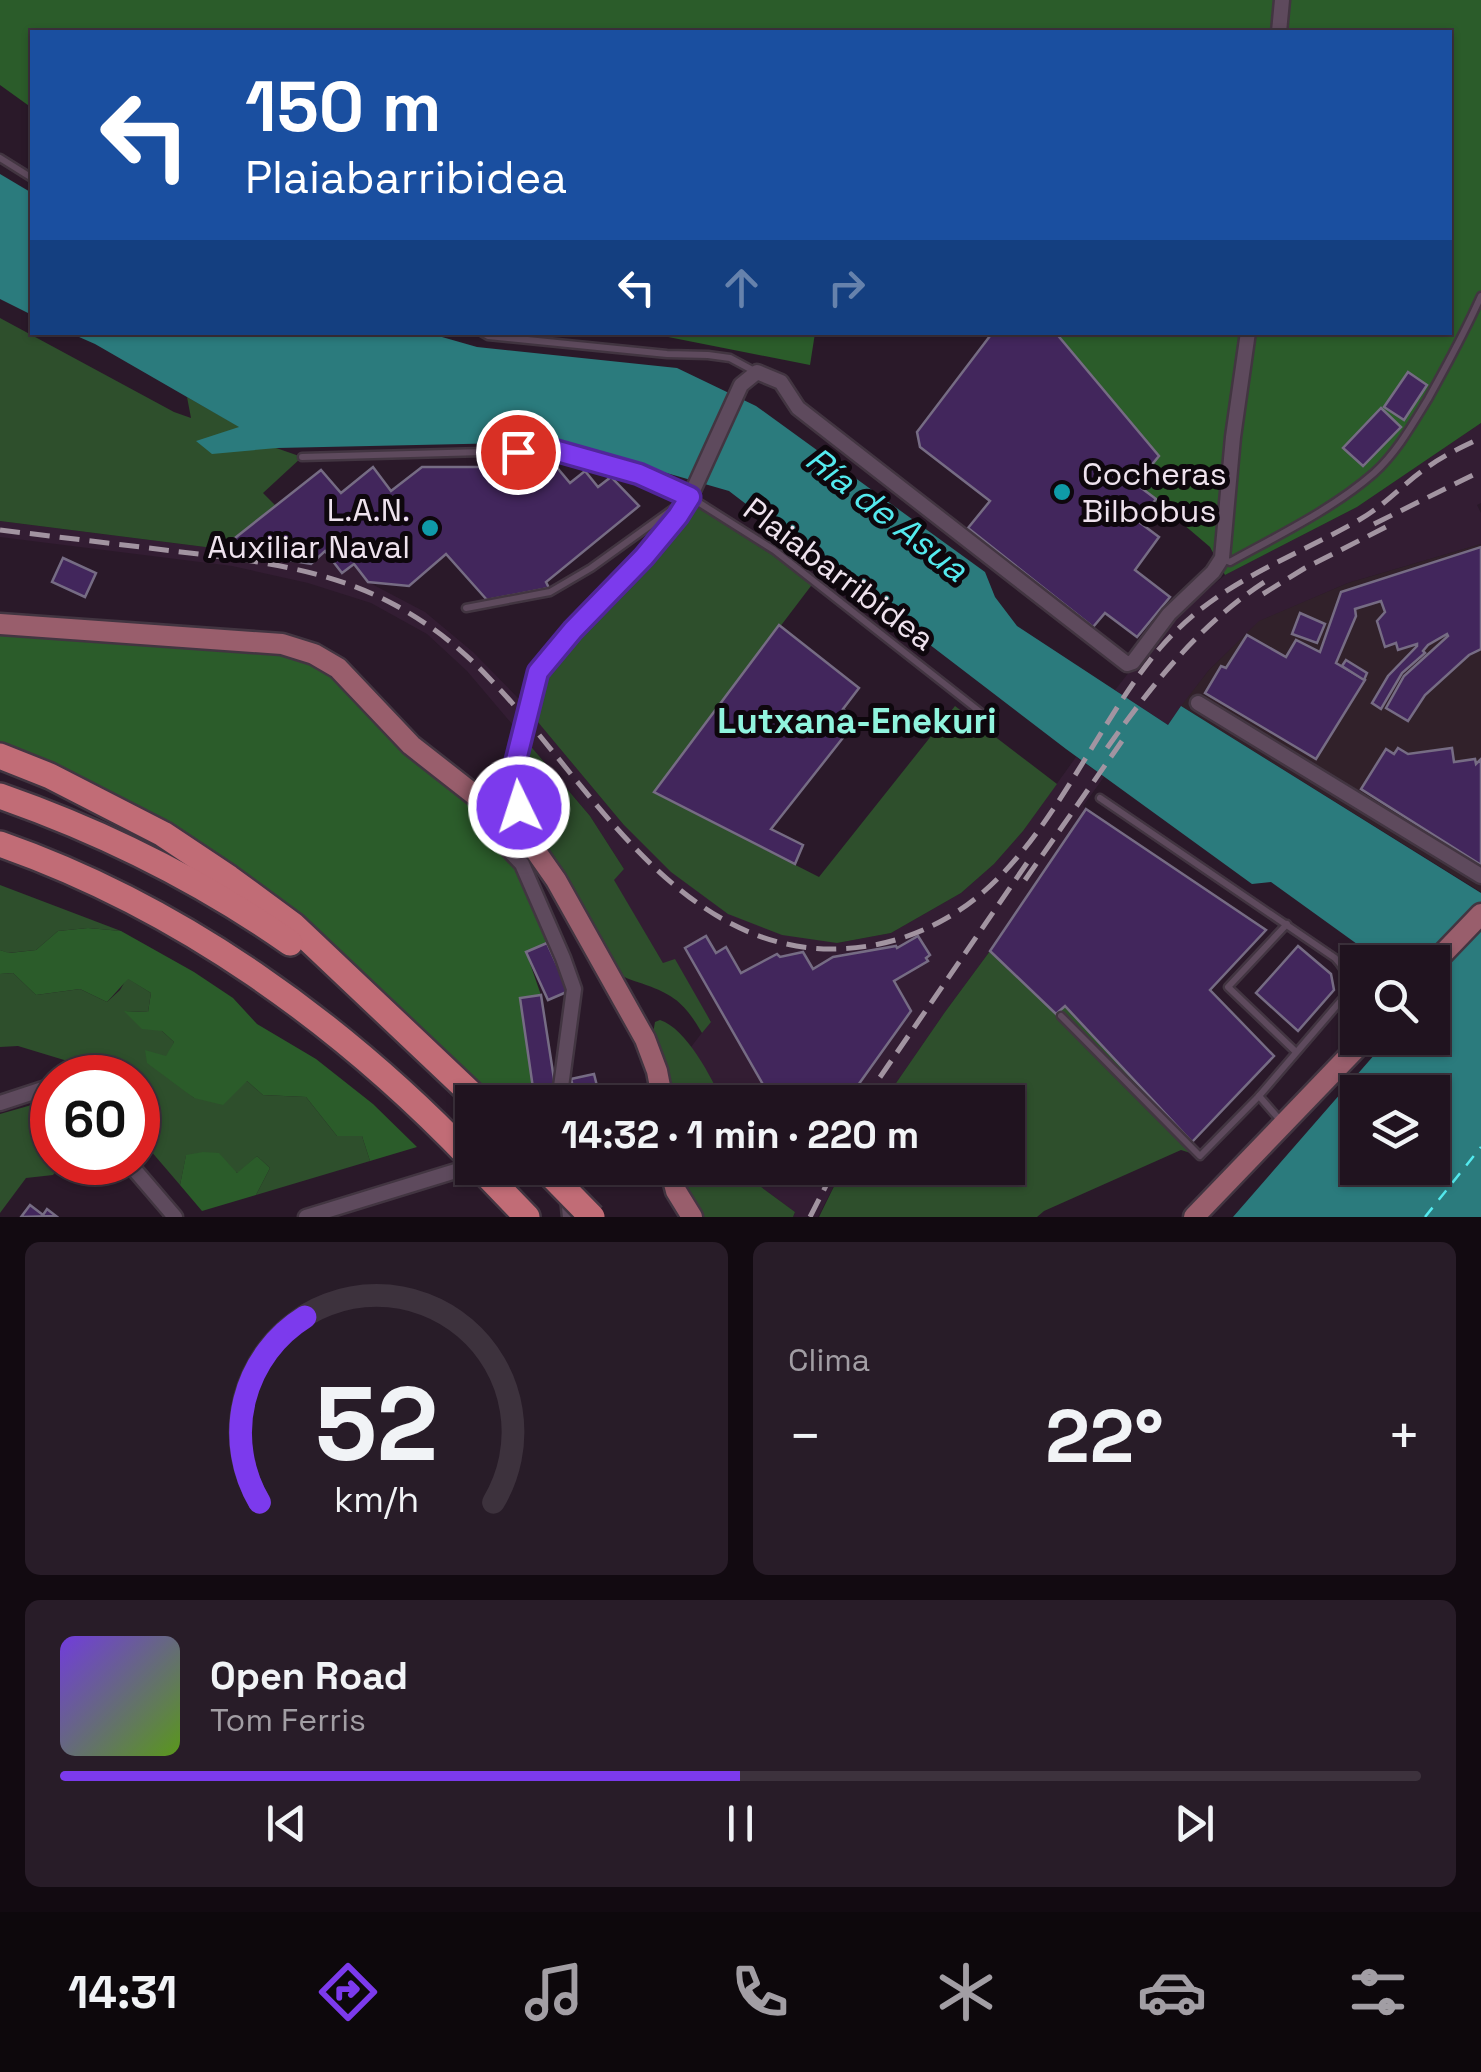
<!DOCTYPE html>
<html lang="es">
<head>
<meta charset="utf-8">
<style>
	:root { --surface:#20131f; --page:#281c28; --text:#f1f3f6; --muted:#a29ea4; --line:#3d323d; --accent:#7c3aed }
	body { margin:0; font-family:"Space Grotesk",sans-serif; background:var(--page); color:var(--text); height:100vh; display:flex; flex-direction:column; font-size:38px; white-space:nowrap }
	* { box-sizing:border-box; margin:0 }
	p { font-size:32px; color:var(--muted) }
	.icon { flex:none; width:55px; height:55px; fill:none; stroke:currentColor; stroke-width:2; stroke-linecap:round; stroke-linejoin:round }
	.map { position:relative; height:1217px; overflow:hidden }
	.panel { display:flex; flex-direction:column; gap:25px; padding:25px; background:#120a11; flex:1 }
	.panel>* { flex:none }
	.guide { position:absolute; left:30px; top:30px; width:1422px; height:305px; border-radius:0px; box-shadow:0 2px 8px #0004,0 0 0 2px var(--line); background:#1a4fa0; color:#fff; overflow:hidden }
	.tools { position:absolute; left:1340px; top:945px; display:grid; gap:20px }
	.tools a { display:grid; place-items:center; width:110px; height:110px; border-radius:0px; background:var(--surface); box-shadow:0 2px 8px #0004,0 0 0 2px var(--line); font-size:50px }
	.speed { position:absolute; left:30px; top:1055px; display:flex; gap:20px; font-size:50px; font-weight:700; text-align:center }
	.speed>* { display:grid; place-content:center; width:130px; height:130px; border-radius:50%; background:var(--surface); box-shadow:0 2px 8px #0004,0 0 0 2px var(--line); line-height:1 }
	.speed .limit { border:15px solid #d22; background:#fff; color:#111 }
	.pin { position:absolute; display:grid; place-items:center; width:85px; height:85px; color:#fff; margin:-42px; border:5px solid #fff; border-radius:50%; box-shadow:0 2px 10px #0007 }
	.me { position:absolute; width:110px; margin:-55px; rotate:356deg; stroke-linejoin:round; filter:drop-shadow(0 0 8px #0008) }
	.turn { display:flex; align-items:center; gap:35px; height:210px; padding:0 50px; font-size:45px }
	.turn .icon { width:130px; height:130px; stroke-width:2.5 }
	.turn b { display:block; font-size:70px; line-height:85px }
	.lanes { display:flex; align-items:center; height:95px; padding:0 50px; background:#0003; justify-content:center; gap:50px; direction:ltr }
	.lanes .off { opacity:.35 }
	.big { font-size:75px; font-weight:700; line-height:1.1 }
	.panel .tile { flex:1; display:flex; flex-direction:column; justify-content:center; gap:15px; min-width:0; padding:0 35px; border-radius:15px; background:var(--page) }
	.panel .dial { align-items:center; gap:0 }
	.dial svg { height:260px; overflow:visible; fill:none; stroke:var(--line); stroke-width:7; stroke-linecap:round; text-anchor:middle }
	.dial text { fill:var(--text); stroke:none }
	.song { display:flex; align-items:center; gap:30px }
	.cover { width:120px; height:120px; border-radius:15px; background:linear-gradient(135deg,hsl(260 70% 55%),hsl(90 70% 35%)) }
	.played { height:10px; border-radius:5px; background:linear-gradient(90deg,var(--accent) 50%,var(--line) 50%) }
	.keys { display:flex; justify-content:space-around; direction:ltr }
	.heat { display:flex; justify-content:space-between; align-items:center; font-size:55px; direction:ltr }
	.panel .tiles { flex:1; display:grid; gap:25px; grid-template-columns:1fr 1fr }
	.tile:last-child { grid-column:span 2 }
	.trip { position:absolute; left:455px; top:1085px; width:570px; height:100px; border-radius:0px; background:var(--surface); box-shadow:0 2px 8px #0004,0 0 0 2px var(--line); font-weight:700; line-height:100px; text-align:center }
	.dock { display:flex; height:160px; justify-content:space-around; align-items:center; background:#0d080c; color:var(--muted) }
	.dock .icon { width:70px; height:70px }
	.dock .current { color:var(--accent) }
	.dock b { font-size:45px; color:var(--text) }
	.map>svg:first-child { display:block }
	.built { fill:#331d33 }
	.industrial { fill:#31212a }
	.green { fill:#2e4f2c }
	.forest { fill:#2b5c2a }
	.water { fill:#2b7b7d; fill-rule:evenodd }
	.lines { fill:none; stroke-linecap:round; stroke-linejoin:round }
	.ferry { stroke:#54eaef; stroke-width:2.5; stroke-dasharray:12 10; stroke-linecap:butt }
	.building { fill:#42265c; stroke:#766c84; stroke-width:2.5 }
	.service-casing { stroke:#423541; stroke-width:11 }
	.minor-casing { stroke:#423541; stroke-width:19 }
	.tertiary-casing { stroke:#423541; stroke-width:22 }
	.primary-casing { stroke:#423541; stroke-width:25 }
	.motorway-casing { stroke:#423541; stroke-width:30 }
	.service { stroke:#5e4a5d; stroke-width:6 }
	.minor { stroke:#5e4a5d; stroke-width:14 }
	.tertiary { stroke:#5e4a5d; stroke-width:18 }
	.primary { stroke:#995e6c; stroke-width:20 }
	.motorway { stroke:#c16c76; stroke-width:25 }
	.rail { stroke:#a294a1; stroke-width:5; stroke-dasharray:20 10; stroke-linecap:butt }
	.tertiary-bridge-casing { stroke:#423541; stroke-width:22; stroke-linecap:butt }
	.motorway-bridge-casing { stroke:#423541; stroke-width:30; stroke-linecap:butt }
	.tertiary-bridge { stroke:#5e4a5d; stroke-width:18 }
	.motorway-bridge { stroke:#c16c76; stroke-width:25 }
	.route-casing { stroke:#51269a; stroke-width:25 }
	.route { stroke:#7c3aed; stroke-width:18 }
	.culture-dot { fill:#0f9aa8; stroke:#0e070d; stroke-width:4 }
	.labels { text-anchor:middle; stroke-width:10; stroke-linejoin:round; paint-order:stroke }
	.poi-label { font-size:32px; fill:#eee2ed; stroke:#0e070d; text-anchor:start }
	.street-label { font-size:32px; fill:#eee2ed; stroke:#0e070d }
	.water-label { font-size:35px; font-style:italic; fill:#54eaef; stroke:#0e070d }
	.neighbourhood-label { font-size:35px; font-weight:bold; fill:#90f4de; stroke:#0e070d }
</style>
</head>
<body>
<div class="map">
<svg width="1481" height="1217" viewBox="0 0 1481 1217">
	<rect width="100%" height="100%" fill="#2a1929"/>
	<g class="built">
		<path d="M 1481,423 L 1481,503 L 1477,505 L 1481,513 L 1481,544 L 1348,583 L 1260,621 L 1209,670 L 1168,725 L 1115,690 L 1145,652 L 1191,604 L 1225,575 L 1357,507 Z"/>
		<path d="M 0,521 L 221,549 L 310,564 L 325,551 L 342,573 L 354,564 L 368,582 L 425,612 L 473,652 L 518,698 L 623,824 L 837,943 L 891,933 L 961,893 L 994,864 L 1023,831 L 1076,757 L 1104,777 L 1083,806 L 1086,809 L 990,951 L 945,1012 L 883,1102 L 722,1102 L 691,1047 L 711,1021 L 663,963 L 613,880 L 624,869 L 590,816 L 467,671 L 427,634 L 371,603 L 308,583 L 232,566 L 0,537 Z"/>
		<path d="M 746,1168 L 843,1168 L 818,1217 L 793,1217 L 795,1212 L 753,1181 Z"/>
	</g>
	<path class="industrial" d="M 1481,544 L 1481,892 L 1181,706 L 1209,670 L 1259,621 L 1348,583 Z"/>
	<g class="green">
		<path d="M 0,318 L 174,412 L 191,418 L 187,397 L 240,427 L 230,432 L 302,457 L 263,493 L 276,506 L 221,549 L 0,521 Z"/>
		<path d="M 690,497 L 774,550 L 814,582 L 654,793 L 819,877 L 955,706 L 1057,784 L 1023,831 L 994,864 L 961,893 L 891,933 L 837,943 L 782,935 L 728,914 L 671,872 L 623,824 L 532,715 L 538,672 Z"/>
		<path d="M 528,743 L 590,816 L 624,869 L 614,880 L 663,963 L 675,959 L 711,1022 L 702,1033 C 686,1006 677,996 646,985 C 636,981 624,979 616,971 L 561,873 L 531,812 L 525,791 Z"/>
		<path d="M 0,885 L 121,931 L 88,928 L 58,931 L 36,950 L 8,953 L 0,950 Z"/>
		<path d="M 990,951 L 1065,1006 L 1192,1142 L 1200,1156 L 1181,1150 L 1044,1211 L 1037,1217 L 819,1217 L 843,1168 L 1008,1168 L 1008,1102 L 883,1102 L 945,1012 Z"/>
		<path d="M 13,973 L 36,995 L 80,989 L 107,1002 L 120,990 L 127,978 L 151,993 L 148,1012 L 125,1011 L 162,1031 L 174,1042 L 167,1057 L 178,1084 L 194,1098 L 247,1081 L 263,1095 L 306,1097 L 337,1136 L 362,1136 L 370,1161 L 256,1195 L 270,1168 L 257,1156 L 238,1173 L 186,1156 L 180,1185 L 138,1136 L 138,1078 L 87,1077 L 74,1063 L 18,1046 L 0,1047 L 0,974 Z"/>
		<path d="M 660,1020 C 686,1028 713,1079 722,1102 L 672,1102 L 667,1070 L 653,1033 L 655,1022 Z"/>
		<path d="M 42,1102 L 52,1104 L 52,1162 L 62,1163 L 53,1175 L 26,1178 L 0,1213 L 0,1114 Z"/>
		<path d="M 678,1168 L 746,1168 L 753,1181 L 795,1212 L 793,1217 L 700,1217 L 692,1208 Z"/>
	</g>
	<g class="forest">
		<path d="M 0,0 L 1481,0 L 1481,423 L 1357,507 L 1225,575 L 1210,547 L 1136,484 L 1158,455 L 1055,333 L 1450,332 L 1450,32 L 32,32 L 32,108 L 0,85 Z"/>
		<path d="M 648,333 L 815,333 L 810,365 Z"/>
		<path d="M 0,624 L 314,654 L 479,799 L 481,821 L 522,864 L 547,943 L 526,952 L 541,995 L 520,999 L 534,1095 L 513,1102 L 480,1102 L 229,878 L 0,756 Z"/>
		<path d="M 88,928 L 121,931 L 194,972 L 233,998 L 257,1024 L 316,1059 L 373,1104 L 417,1147 L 370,1161 L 362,1136 L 337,1136 L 306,1097 L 263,1095 L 247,1081 L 223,1105 L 194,1098 L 147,1063 L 145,1050 L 166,1056 L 174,1042 L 162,1031 L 142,1029 L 124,1011 L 148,1012 L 151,993 L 128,979 L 107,1002 L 80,989 L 36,995 L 13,973 L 0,974 L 0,950 L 9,953 L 36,950 L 58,931 Z"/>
		<path d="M 203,1152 L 219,1153 L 237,1173 L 257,1156 L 270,1168 L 256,1195 L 202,1211 L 180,1185 L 186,1155 Z"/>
	</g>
	<g class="water">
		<path d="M 0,174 L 32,193 L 32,315 L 0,299 Z"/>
		<path d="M 293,332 L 428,333 L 477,347 L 677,368 L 756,406 L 985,572 L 995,597 L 1017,626 L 1168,725 L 1181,706 L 1481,893 L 1481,1217 L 1233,1217 L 1389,1038 L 1432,1038 L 1432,962 L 1382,962 L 1271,882 L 1252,884 L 1066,749 L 729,491 L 559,442 L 277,448 L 212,454 L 196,441 L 239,427 L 95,344 L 70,333 ZM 1358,1092 L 1432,1092 L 1432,1168 L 1358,1168 Z"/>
	</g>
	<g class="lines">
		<path class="ferry" d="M 1425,1217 L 1481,1147"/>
	</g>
	<g class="building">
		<path d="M 993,332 L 1055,332 L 1159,456 L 1136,484 L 1156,499 L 1139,522 L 1159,537 L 1135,570 L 1170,597 L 1137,637 L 1105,613 L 1093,627 L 968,528 L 990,501 L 920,447 L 917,432 Z"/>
		<path d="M 1408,372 L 1427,385 L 1404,420 L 1384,407 Z"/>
		<path d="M 1381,408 L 1401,427 L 1363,466 L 1343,448 Z"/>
		<path d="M 554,464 L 570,483 L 585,471 L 598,487 L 611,477 L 639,506 L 546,582 L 549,588 L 487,600 L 446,554 L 409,586 L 368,582 L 354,564 L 342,573 L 325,551 L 311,564 L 221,549 L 321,470 L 341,493 L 373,467 L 391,491 L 422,467 L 511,467 L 526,486 Z"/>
		<path d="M 1481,547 L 1481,649 L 1469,655 L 1425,695 L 1408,721 L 1386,708 L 1404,676 L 1448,636 L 1447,634 L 1428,645 L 1423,651 L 1425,653 L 1402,673 L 1381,709 L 1372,703 L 1388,676 L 1417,646 L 1417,644 L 1398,650 L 1396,643 L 1385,647 L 1377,621 L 1385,612 L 1381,601 L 1355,609 L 1356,616 L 1336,663 L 1365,680 L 1316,759 L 1205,693 L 1221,666 L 1226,668 L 1247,635 L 1286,657 L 1296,640 L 1320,652 L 1341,592 Z"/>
		<path d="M 63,558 L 96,573 L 85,597 L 52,582 Z"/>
		<path d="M 1300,613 L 1325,624 L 1317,643 L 1292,634 Z"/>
		<path d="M 779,625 L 859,688 L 843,709 L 857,720 L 771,829 L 803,845 L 795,864 L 654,792 Z"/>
		<path d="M 1346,660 L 1367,673 L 1364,680 L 1342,666 Z"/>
		<path d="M 1398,748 L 1408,754 L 1452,748 L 1454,762 L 1475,759 L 1476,764 L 1481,759 L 1481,865 L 1361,789 L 1386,749 L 1394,754 Z"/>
		<path d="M 1086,809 L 1266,930 L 1210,990 L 1274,1056 L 1192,1142 L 1065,1006 L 1056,1014 L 990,951 Z"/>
		<path d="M 706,936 L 716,953 L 726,947 L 741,973 L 777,954 L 780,957 L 803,952 L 813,969 L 833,957 L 896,946 L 897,948 L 918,936 L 930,955 L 926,958 L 928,961 L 894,981 L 911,1011 L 846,1102 L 773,1102 L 685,948 Z"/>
		<path d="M 547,943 L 569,991 L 548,1000 L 526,952 Z"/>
		<path d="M 1298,946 L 1331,974 L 1334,990 L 1298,1031 L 1256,993 Z"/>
		<path d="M 541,995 L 556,1092 L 534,1095 L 520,998 Z"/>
		<path d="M 594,1074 L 601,1102 L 577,1102 L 571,1079 Z"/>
		<path d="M 30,1205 L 43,1215 L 47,1209 L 56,1216 L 21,1217 Z"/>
	</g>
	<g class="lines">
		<defs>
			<g id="service">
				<path d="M 0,158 L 32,178"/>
				<path d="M 481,332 L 488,336 L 667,354 L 708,355 L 730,358 L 756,372"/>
				<path d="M 302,457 L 554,450 L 639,474 L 690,497 L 774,550 L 984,715"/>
				<path d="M 1223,559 L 1230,562 C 1277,536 1333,509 1374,473 C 1397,452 1412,425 1428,399 C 1447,365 1465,332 1481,296"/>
				<path d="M 466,608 L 550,592 L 591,568 L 677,506"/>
				<path d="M 1287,924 L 1228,987 L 1296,1052"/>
				<path d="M 1061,1016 L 1200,1156 L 1259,1096 L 1344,997 C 1352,982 1346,970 1335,958 L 1100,798"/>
				<path d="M 1259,1096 L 1280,1120"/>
			</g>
			<g id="minor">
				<path d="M 1279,32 L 1282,0"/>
				<path d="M 690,497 L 741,385 L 757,372 L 781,382 L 798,408 L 1127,664 L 1133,662 L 1169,614 L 1213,572 L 1222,558 L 1233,437 L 1248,332"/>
				<path d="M 1198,703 L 1481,876"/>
				<path d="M 479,799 L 481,821 L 522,864 L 563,958 L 574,989 L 559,1102"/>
				<path d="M 0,1103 L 52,1086"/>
				<path d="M 128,1162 L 175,1217"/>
				<path d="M 565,1168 L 570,1217"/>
				<path d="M 306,1217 L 472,1166"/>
			</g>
			<g id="tertiary">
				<path d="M 530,699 L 538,672 L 552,653 L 644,557 L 678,516 L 690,497"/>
				<path d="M 495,811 L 512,777 L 517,755"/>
			</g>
			<g id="primary">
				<path d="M 0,624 L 282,644 L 314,654 L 338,668 L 411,745 L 509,822 L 535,850 L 556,880 L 645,1039 L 657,1071 L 663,1102"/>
				<path d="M 512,777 L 519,807 L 531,839"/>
				<path d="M 1432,965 L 1481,914"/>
				<path d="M 670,1168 L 676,1191 L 692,1217"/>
				<path d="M 1194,1217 L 1366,1038"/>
			</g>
			<g id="motorway">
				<path d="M 0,756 L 50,776 L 163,834 L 229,878 L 293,925 L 480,1102"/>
				<path d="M 0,796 C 103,832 200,880 290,943"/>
				<path d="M 0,844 C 180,907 341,1023 472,1160"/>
				<path d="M 480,1168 L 527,1217"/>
			</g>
		</defs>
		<use href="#service" class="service-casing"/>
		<use href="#minor" class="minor-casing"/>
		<use href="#tertiary" class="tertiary-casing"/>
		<use href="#primary" class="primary-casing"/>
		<use href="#motorway" class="motorway-casing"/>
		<use href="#service" class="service"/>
		<use href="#minor" class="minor"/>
		<use href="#tertiary" class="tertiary"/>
		<use href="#primary" class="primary"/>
		<use href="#motorway" class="motorway"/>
		<g class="rail">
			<path d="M 1374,524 L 1481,471"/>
			<path d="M 0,530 C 58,537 116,544 173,551 C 249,560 328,568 395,605 C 430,624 462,649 489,678 C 586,777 673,948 831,949 C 871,949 910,939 945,919 C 1044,864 1089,732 1160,648 C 1217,582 1287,561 1359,520 C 1384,506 1402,485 1425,469 C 1442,456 1462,447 1481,438"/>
			<path d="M 1263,594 L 1305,568 L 1390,525"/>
			<path d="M 1107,748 C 1154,682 1202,621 1272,577"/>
			<path d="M 1025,880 L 1122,741"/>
			<path d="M 863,1102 L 1027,863"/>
			<path d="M 810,1217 L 835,1168"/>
		</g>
		<defs>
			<path id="tertiary-bridge" d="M 517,755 L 530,699"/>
			<path id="motorway-bridge" d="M 544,1168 L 592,1217"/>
		</defs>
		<use href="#tertiary-bridge" class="tertiary-bridge-casing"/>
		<use href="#motorway-bridge" class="motorway-bridge-casing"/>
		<use href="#tertiary-bridge" class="tertiary-bridge"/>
		<use href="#motorway-bridge" class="motorway-bridge"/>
	</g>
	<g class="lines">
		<defs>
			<path id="route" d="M 518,452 L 554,450 L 639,474 L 690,497 L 678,516 L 644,557 L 573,630 L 538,672 L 512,776 L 519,807"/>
		</defs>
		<use href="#route" class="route-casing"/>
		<use href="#route" class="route"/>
	</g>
	<g class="culture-dot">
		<circle cx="1062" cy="492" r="10"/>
		<circle cx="430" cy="528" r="10"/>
	</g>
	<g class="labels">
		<g class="poi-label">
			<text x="1082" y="485">Cocheras<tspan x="1082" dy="37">Bilbobus</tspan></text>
			<text x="410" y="521" text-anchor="end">L.A.N.<tspan x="410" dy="37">Auxiliar Naval</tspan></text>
		</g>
		<g class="street-label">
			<text transform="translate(839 574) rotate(37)" y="11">Plaiabarribidea</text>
		</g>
		<g class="water-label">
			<text transform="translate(887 514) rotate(38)" y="12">Ría de Asua</text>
		</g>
		<g class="neighbourhood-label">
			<text x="857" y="733">Lutxana-Enekuri</text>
		</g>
	</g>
</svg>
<div class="tools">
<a><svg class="icon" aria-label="search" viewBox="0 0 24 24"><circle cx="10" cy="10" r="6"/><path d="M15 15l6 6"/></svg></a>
<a><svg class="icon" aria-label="layers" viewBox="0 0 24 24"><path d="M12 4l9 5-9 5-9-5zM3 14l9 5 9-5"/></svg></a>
</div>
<div class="speed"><div class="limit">60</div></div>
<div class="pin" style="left:518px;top:452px;background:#d93025"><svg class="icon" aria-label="arrive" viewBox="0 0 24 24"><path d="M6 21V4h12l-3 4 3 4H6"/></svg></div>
<svg class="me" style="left:519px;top:807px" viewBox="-20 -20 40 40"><circle r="17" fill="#7c3aed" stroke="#fff" stroke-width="3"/><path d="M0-11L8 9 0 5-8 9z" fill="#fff"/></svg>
<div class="trip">14:32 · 1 min · 220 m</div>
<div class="guide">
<div class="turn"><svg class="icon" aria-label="left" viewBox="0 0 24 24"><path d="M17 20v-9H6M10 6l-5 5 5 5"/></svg><div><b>150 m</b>Plaiabarribidea</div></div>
<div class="lanes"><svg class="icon" aria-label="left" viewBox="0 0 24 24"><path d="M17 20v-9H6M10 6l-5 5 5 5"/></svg><svg class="icon off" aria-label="ahead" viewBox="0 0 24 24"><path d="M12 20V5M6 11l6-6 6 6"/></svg><svg class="icon off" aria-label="right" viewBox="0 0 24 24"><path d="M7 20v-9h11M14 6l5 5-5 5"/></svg></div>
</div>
</div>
<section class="panel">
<div class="tiles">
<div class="tile dial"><svg viewBox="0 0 100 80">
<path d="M14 69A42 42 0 1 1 86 69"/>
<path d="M14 69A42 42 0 0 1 28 12" stroke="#7c3aed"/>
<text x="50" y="56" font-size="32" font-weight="700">52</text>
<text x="50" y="72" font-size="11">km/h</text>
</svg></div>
<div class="tile"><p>Clima</p>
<div class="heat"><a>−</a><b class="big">22°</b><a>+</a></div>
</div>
<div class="tile">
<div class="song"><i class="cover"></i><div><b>Open Road</b><p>Tom Ferris</p></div></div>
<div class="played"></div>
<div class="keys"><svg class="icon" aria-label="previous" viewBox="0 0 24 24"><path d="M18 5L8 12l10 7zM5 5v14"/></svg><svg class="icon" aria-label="pause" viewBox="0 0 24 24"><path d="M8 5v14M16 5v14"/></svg><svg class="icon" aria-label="next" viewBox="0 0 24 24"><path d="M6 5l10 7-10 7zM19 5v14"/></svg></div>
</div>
</div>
</section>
<nav class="dock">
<b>14:31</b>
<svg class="icon current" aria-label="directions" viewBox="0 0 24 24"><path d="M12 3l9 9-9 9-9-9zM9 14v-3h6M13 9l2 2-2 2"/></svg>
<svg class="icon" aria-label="music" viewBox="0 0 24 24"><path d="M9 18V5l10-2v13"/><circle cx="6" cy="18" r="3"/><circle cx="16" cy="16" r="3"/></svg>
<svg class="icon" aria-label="phone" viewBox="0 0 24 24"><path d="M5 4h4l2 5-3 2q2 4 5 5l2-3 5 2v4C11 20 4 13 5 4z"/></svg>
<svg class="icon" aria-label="climate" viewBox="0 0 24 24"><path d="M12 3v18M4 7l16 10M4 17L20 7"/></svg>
<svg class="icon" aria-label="car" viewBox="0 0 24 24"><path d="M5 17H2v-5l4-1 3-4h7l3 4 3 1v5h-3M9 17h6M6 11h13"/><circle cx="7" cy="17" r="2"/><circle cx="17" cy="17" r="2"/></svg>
<svg class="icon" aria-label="filters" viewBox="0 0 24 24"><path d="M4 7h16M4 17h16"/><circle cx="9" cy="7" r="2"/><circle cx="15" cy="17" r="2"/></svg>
</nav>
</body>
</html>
